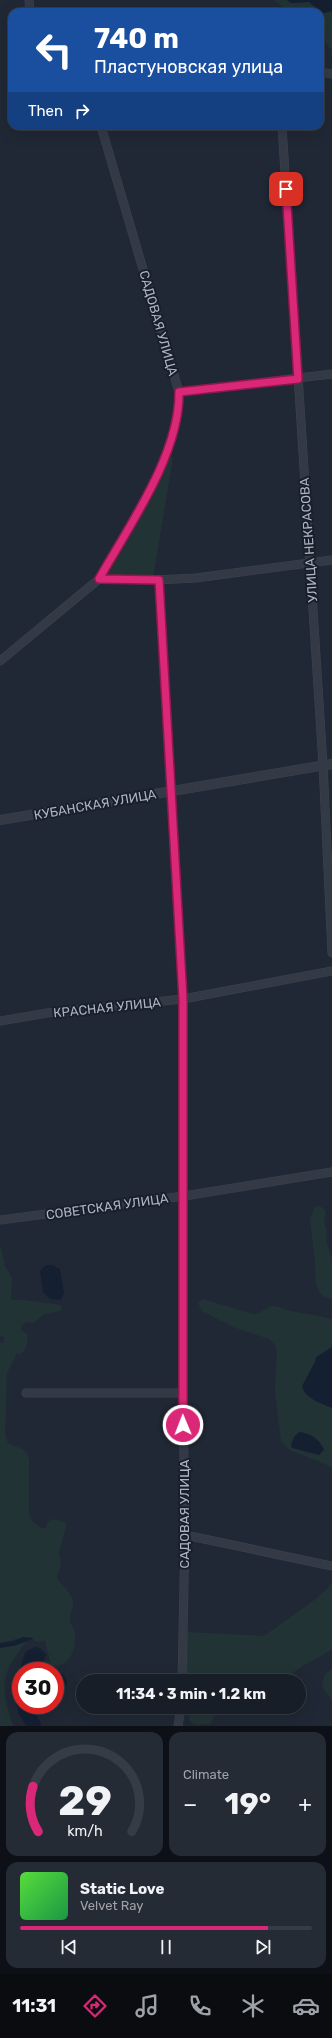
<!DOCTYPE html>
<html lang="en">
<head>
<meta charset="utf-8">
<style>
	:root { --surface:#181e28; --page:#252b34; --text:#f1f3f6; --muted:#9fa2a8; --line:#363c45; --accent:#db2777 }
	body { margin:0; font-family:Rubik,sans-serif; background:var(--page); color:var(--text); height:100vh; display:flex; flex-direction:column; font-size:15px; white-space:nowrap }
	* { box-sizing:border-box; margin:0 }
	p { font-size:13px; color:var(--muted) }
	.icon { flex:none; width:22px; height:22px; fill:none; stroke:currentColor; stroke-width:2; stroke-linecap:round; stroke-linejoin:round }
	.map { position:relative; height:1726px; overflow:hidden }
	.panel { display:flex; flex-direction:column; gap:6px; padding:6px; background:#0d1016; flex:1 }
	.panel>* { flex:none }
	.hud { position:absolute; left:8px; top:8px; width:316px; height:122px; border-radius:12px; box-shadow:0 4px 16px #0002,0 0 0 1px var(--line); background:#1a4fa0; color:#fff; overflow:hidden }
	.speed { position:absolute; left:12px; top:1662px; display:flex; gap:8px; font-size:20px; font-weight:700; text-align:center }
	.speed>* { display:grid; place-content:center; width:52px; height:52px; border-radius:50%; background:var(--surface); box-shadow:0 4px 16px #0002,0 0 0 1px var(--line); line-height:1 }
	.speed .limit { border:6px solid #d22; background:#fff; color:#111 }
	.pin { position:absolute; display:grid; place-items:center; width:34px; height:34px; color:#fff; margin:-17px; border-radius:8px; box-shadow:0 2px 6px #0006 }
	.me { position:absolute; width:44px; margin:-22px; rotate:359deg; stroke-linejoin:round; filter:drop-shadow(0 0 3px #0008) }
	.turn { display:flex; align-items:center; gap:14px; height:84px; padding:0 20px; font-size:18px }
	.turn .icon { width:52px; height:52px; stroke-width:2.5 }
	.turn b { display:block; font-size:28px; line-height:34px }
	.then { display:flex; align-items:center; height:38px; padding:0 20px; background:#0003; gap:8px; font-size:15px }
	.big { font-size:30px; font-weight:700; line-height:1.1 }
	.panel .card { flex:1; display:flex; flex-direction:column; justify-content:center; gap:6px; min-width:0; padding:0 14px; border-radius:12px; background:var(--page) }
	.panel .dial { align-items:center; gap:0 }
	.dial svg { height:104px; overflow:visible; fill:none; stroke:var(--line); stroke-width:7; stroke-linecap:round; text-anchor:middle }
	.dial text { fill:var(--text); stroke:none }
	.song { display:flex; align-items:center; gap:12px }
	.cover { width:48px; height:48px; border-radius:6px; background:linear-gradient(135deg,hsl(110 70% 55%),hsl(140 70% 35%)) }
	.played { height:4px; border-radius:2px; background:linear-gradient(90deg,var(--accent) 85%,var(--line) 85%) }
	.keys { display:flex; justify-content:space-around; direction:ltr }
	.heat { display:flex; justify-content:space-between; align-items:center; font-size:22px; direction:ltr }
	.panel .tiles { flex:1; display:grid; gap:6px; grid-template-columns:1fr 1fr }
	.card:last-child { grid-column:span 2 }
	.trip { position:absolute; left:76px; top:1674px; width:230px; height:40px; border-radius:20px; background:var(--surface); box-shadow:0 4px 16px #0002,0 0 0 1px var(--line); font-weight:700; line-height:40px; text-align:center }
	.tab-bar { display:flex; height:64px; justify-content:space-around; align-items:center; background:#0a0c10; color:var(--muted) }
	.tab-bar .icon { width:28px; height:28px }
	.tab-bar .on { color:var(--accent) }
	.tab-bar b { font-size:18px; color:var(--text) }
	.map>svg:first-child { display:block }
	.green { fill:#223336 }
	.water { fill:#141f32 }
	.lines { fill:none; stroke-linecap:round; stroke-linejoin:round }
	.minor-casing { stroke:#3d434f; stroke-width:9 }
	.tertiary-casing { stroke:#3d434f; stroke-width:10 }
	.minor { stroke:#333a46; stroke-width:8 }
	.tertiary { stroke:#333a46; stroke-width:9 }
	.route-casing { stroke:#8e194d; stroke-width:10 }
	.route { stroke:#db2777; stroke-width:7 }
	.labels { text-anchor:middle; stroke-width:4; stroke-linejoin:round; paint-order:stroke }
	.street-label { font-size:13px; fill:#adb4c3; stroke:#191f2a }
</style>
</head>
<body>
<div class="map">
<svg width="332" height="1726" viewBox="0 0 332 1726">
	<rect width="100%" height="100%" fill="#202835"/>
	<g class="green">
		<path d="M 274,0 L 287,0 L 292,3 L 309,2 L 318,9 L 318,12 L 289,11 Z"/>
		<path d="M 332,11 L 332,50 C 322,43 320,25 320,14 Z"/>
		<path d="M 169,456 L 173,458 L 153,578 L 110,577 L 107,573 Z"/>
		<path d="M 319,1206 L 323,1208 L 326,1213 L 324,1221 L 327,1233 L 326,1241 L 332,1259 L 332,1299 L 325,1297 L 320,1293 L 316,1285 L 315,1262 L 310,1219 L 315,1207 Z"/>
		<path d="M 1,1247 L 5,1266 L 12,1278 L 11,1300 L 25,1300 L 60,1305 L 62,1308 L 61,1311 L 44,1314 L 33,1323 L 27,1322 L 22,1325 L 21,1330 L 27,1334 C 28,1341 27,1350 20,1354 L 17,1353 L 7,1373 L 5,1436 L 8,1443 C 17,1448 26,1447 29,1459 L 29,1513 C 32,1523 36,1526 45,1529 L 48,1522 L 53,1519 L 65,1522 L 66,1526 L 59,1553 L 61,1564 L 57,1578 C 62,1586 70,1591 73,1601 C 75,1607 69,1613 70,1619 C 70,1624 75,1629 75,1634 C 76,1650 69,1669 51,1665 L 45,1641 L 38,1642 L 33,1640 L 34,1638 L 16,1639 L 0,1643 L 0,1343 L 4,1342 L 5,1337 L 0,1336 L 0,1248 Z"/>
		<path d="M 203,1299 L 253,1314 C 263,1313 267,1306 273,1306 C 279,1306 285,1310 291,1311 C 305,1314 318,1315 332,1319 L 332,1467 L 290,1450 L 281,1441 L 275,1390 L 277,1351 L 274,1344 L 269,1339 L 233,1327 L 202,1311 L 198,1303 Z"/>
		<path d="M 332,1582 L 332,1650 L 302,1666 L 283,1681 L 186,1681 L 187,1632 L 264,1636 L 313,1601 L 327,1589 Z"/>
		<path d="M 23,1642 L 26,1642 C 0,1675 0,1686 13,1726 L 0,1726 L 0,1648 L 17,1645 Z"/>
		<path d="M 332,1669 L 332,1701 L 322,1686 L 325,1674 Z"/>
		<path d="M 189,1707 L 249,1707 L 235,1715 L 220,1712 L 216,1714 L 210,1724 L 197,1725 L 192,1723 L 189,1719 Z"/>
	</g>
	<g class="water">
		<path d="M 287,0 L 332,0 L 332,11 L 320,14 L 317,9 L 309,2 L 291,3 Z"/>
		<path d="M 46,1265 L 52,1265 L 60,1269 L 64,1293 L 61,1300 L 50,1299 L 43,1292 L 40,1271 Z"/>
		<path d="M 332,1347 L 332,1408 C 321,1403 305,1399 302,1386 L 316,1360 L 315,1358 Z"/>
		<path d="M 299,1432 C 310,1433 320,1439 324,1450 L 319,1455 L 292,1448 L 291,1445 L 294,1437 Z"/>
		<path d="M 23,1637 L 34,1638 L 17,1645 L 0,1648 L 0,1643 L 11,1642 Z"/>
		<path d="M 36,1647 L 40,1648 L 46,1654 L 43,1665 L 45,1667 C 53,1673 67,1670 67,1684 L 61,1687 L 55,1684 L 55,1671 L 21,1671 L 21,1705 L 31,1705 L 41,1724 L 41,1726 L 26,1726 L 19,1714 L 13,1692 L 25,1653 L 28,1650 Z"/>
	</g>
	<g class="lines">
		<defs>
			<g id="minor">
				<path d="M 29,0 L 30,12"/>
				<path d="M 320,72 L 332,74"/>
				<path d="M 282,126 L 323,765 L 332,953"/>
				<path d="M 179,392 L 332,374"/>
				<path d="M 99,579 C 129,526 180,454 179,392 L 101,126"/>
				<path d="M 159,580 L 183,999 L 183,1393 L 185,1535 L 182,1681"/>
				<path d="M 0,661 L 99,579 L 155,580 L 196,578 L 332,560"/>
				<path d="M 0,1021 L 47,1013 L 183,999 L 332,971"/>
				<path d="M 0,1220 L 184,1196 L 332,1172"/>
				<path d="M 26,1393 L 183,1393"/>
				<path d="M 185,1535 L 332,1566"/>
				<path d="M 178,1726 L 181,1707"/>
			</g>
			<path id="tertiary" d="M 0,820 L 332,764"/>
		</defs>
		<use href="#minor" class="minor-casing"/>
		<use href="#tertiary" class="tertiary-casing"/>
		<use href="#minor" class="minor"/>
		<use href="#tertiary" class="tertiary"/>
	</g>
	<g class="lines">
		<defs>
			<path id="route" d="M 183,1425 L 183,999 L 159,580 L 99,579 C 129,526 180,454 179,392 L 298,379 L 286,189"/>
		</defs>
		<use href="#route" class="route-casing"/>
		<use href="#route" class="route"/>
	</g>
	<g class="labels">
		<g class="street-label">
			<text transform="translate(159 323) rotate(74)" y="5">САДОВАЯ УЛИЦА</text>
			<text transform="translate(308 540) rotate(-94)" y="5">УЛИЦА НЕКРАСОВА</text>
			<text transform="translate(95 804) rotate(-10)" y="5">КУБАНСКАЯ УЛИЦА</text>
			<text transform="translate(107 1007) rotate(-6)" y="5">КРАСНАЯ УЛИЦА</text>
			<text transform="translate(107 1206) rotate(-8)" y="5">СОВЕТСКАЯ УЛИЦА</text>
			<text transform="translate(184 1514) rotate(-90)" y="5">САДОВАЯ УЛИЦА</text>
		</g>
	</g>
</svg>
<div class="speed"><div class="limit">30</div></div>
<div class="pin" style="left:286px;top:189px;background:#d93025"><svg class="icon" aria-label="arrive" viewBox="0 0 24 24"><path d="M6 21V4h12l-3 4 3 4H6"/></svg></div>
<svg class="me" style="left:183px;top:1425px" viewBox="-20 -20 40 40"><circle r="17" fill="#db2777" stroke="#fff" stroke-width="3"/><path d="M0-11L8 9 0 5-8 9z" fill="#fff"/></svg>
<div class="trip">11:34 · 3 min · 1.2 km</div>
<div class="hud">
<div class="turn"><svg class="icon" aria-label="left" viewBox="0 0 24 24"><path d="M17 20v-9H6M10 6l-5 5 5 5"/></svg><div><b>740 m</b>Пластуновская улица</div></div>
<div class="then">Then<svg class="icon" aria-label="right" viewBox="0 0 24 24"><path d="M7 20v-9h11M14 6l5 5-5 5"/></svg></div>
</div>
</div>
<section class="panel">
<div class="tiles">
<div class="card dial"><svg viewBox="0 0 100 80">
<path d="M14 69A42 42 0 1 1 86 69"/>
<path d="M14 69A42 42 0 0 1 10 34" stroke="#db2777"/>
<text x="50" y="56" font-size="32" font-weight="700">29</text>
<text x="50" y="72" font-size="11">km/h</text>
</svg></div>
<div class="card"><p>Climate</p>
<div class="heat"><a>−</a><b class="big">19°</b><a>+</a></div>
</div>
<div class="card">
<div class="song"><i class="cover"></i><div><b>Static Love</b><p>Velvet Ray</p></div></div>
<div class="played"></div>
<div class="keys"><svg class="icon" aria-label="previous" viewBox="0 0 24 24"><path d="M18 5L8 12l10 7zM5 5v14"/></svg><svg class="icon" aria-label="pause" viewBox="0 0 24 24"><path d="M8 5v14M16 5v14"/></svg><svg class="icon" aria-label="next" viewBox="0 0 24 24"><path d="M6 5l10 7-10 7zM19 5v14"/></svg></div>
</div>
</div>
</section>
<nav class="tab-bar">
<b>11:31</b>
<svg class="icon on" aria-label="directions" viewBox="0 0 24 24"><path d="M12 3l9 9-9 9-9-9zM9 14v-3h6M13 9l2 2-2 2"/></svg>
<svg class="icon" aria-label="music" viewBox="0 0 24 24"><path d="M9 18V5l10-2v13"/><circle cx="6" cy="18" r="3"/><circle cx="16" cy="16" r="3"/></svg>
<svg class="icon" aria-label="phone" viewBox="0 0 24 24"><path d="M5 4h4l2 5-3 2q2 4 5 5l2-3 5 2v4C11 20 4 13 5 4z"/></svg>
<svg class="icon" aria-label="climate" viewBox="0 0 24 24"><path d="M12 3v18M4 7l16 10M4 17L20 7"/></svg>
<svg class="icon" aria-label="car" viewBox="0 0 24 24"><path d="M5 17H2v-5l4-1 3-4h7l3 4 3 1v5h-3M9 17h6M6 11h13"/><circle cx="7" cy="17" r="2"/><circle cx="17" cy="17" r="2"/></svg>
</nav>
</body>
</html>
